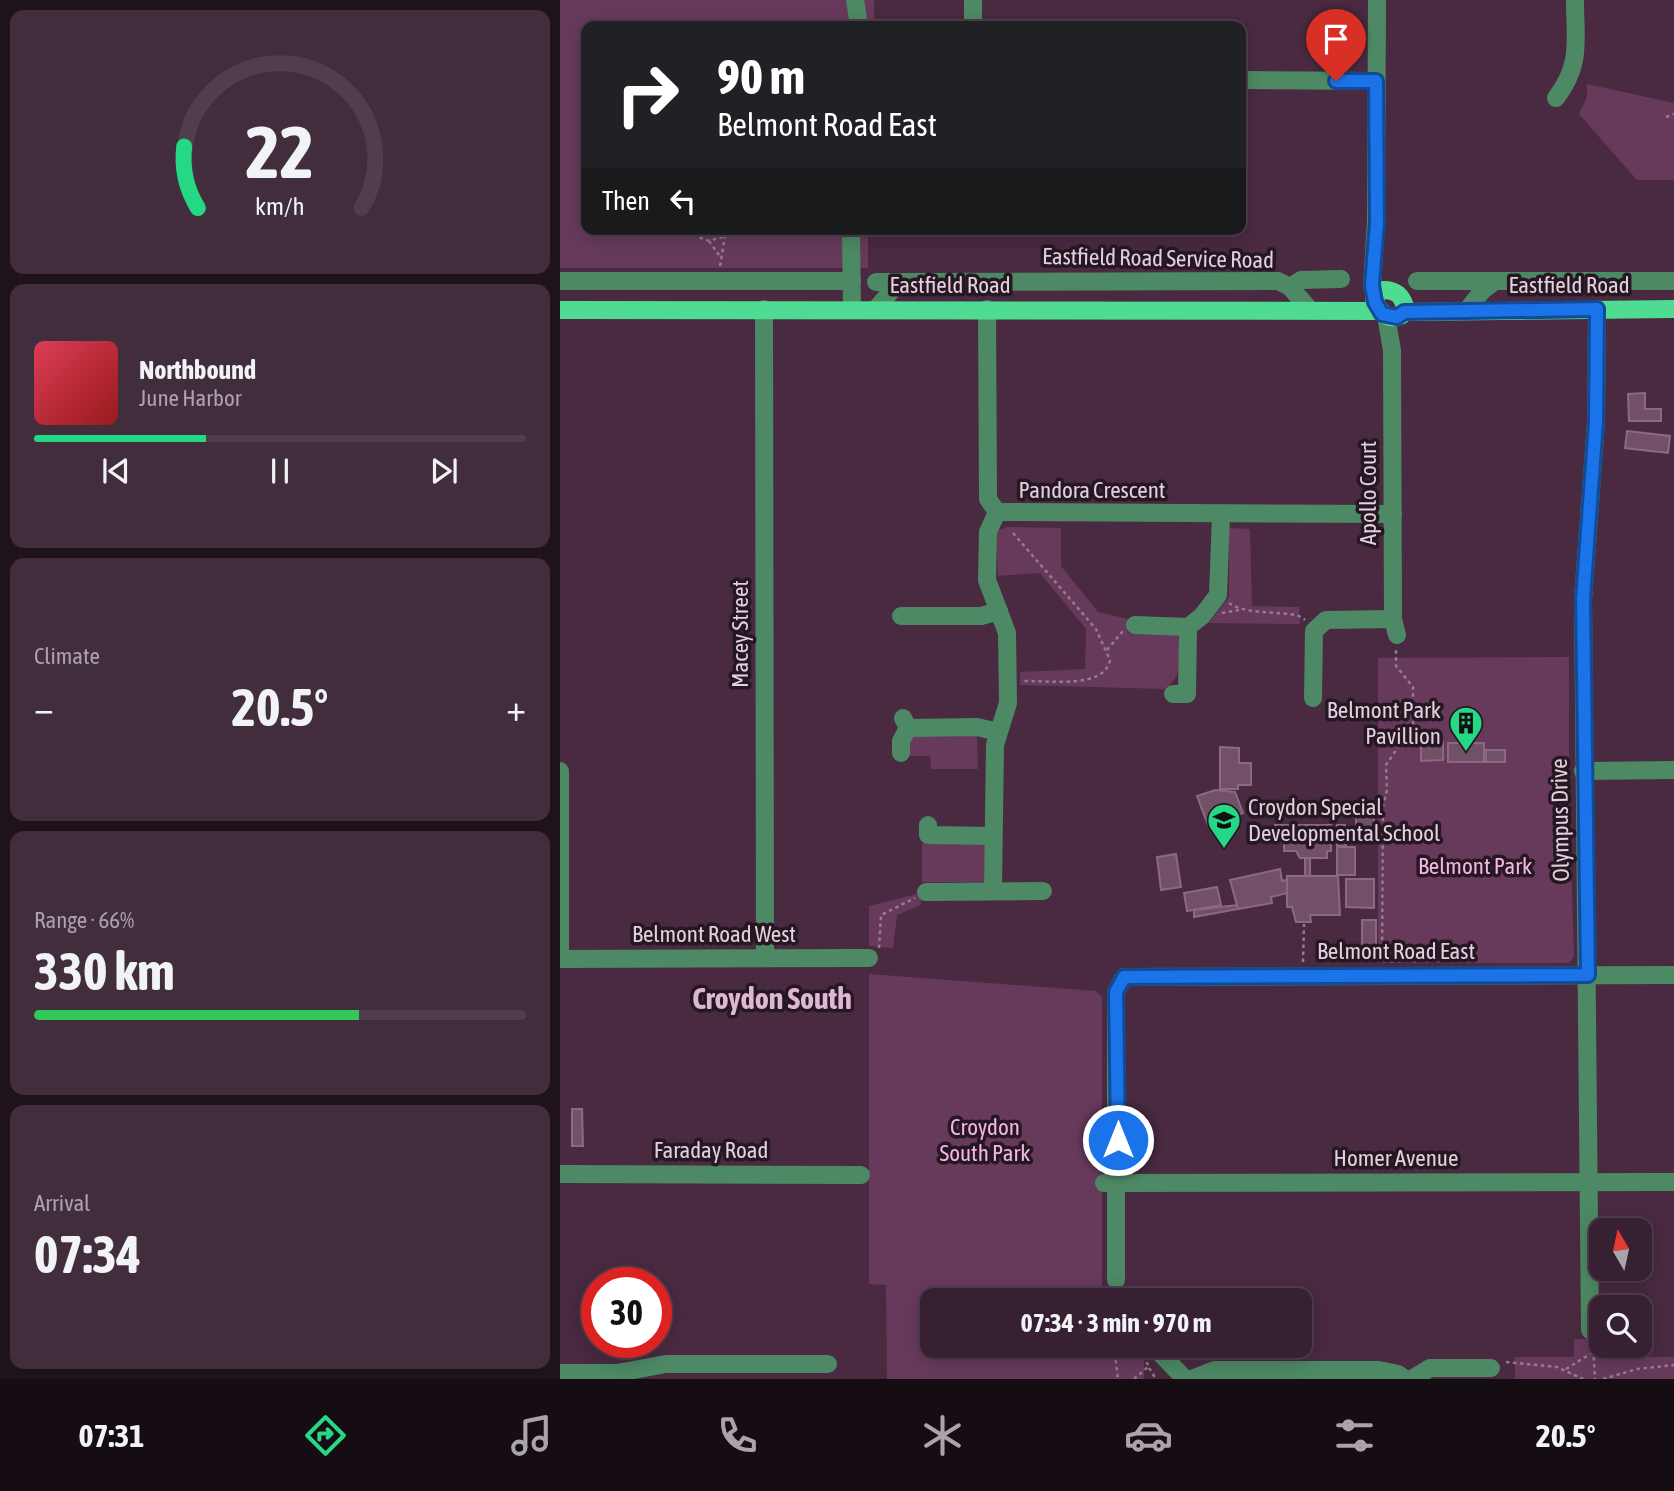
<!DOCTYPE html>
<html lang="en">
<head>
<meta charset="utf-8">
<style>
	:root { --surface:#372031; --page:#422d3d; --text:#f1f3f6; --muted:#aaa3ab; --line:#513e4d; --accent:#24d886 }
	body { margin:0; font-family:"Asap Condensed",sans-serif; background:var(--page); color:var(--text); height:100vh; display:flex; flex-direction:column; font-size:26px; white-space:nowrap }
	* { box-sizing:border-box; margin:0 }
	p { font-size:23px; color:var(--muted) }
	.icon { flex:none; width:38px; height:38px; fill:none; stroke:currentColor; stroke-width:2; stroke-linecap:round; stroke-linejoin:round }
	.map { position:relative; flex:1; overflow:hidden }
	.sheet { display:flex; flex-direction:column; gap:10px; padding:10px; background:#1e121b; width:560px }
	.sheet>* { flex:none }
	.banner { position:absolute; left:21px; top:21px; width:665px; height:214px; border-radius:14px; box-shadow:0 4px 18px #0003,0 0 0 2px var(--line); background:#202124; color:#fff; overflow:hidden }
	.needle { width:46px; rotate:351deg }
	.fabs { position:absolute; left:1029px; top:1218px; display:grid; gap:14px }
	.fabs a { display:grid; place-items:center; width:63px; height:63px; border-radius:14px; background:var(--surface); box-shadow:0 4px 18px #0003,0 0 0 2px var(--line); font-size:35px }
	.speed { position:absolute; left:21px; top:1267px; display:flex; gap:14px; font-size:35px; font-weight:700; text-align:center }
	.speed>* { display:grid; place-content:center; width:91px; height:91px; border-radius:50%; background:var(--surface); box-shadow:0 4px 18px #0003,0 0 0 2px var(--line); line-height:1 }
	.speed .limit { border:10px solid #d22; background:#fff; color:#111 }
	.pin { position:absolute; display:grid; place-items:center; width:60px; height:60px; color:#fff; margin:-72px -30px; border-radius:50% 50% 50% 0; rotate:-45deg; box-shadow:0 0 7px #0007 }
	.pin .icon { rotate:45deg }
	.me { position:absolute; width:77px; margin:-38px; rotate:0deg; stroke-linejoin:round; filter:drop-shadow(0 0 5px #0008) }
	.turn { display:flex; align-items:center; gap:24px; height:147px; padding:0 21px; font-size:32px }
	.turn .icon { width:91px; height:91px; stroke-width:2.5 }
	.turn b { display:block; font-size:49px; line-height:60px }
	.then { display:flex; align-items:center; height:66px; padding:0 21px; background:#0003; gap:14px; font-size:26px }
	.big { font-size:52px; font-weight:700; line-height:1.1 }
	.sheet .card { flex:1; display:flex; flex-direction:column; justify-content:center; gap:10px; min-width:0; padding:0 24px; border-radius:14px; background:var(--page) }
	.sheet .dial { align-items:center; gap:0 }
	.dial svg { height:182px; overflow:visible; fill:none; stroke:var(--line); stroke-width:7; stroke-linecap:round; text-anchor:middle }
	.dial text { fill:var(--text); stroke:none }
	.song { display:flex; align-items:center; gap:21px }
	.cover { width:84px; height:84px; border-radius:10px; background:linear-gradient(135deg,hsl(350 70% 55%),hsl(0 70% 35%)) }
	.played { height:7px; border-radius:4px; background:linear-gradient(90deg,var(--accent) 35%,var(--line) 35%) }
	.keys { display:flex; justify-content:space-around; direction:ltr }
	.heat { display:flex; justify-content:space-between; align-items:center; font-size:38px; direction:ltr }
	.charge { height:10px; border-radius:5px; background:linear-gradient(90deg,#34c759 66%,var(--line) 0) }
	.trip { position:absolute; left:360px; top:1288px; width:392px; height:70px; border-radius:14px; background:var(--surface); box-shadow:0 4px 18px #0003,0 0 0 2px var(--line); font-weight:700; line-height:70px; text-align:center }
	.menu { display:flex; height:112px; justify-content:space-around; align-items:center; background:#160d14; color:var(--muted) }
	.menu .icon { width:49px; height:49px }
	.menu .on { color:var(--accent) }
	.menu b { font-size:32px; color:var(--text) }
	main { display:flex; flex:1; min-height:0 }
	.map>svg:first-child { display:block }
	.green { fill:#673a5c }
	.building { fill:#715068; stroke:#8c6982; stroke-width:2 }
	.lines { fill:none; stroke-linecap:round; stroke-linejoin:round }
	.path { stroke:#947b8d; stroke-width:2.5; stroke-dasharray:3.5 3.5; stroke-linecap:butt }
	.minor { stroke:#4d8965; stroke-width:18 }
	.major { stroke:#50db92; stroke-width:18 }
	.route-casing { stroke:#114b97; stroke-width:18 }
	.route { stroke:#1a73e8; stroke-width:12 }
	.labels { text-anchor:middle; stroke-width:7; stroke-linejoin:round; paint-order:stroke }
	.street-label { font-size:23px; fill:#e3cfdd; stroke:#261823 }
	.poi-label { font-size:23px; fill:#e3cfdd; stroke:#261823; text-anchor:end }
	.park-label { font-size:23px; fill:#f5b5e4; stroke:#261823 }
	.district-label { font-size:30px; font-weight:bold; fill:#deb7d3; stroke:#261823 }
</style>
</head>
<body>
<main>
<section class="sheet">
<div class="card dial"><svg viewBox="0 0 100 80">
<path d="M14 69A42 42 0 1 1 86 69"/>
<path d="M14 69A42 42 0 0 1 8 42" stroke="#24d886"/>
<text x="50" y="56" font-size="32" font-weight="700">22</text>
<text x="50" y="72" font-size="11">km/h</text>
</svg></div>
<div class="card">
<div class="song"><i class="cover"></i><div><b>Northbound</b><p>June Harbor</p></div></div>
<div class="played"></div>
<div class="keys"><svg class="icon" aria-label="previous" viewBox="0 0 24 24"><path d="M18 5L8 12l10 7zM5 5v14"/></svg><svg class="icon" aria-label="pause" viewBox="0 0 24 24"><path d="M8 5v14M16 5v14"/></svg><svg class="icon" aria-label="next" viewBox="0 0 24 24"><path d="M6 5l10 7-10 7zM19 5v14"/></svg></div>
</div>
<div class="card"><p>Climate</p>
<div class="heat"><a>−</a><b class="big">20.5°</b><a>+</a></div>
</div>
<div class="card"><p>Range · 66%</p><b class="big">330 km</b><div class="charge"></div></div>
<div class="card"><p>Arrival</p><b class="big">07:34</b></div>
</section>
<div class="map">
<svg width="1114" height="1379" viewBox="0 0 1114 1379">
	<rect width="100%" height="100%" fill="#492a41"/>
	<g class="green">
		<path d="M 0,0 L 314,0 L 314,26 L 26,26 L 26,229 L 308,229 L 308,268 L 0,268 Z"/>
		<path d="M 1027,84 L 1114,103 L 1114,180 L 1077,180 L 1019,114 L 1027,97 Z"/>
		<path d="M 447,527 L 501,528 L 501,566 L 538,612 L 568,619 L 569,633 L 613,632 L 618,636 C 621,658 623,675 605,689 L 460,685 L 460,672 L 525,669 L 526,629 L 480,573 L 438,576 L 436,538 L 439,530 Z"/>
		<path d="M 669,528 L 690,529 L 692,606 L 739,607 L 740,624 L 649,623 L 669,597 Z"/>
		<path d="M 1009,657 L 1009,787 L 1014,957 L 1009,963 L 818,963 L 818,658 Z"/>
		<path d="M 417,734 L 418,769 L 371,769 L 370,756 L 347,756 L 350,736 Z"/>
		<path d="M 362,843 L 426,843 L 425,882 L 362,882 Z"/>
		<path d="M 361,893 L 361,905 L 337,915 L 333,948 L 309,946 L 309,906 Z"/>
		<path d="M 309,974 L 536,991 L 542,997 L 542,1300 L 373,1300 L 373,1346 L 542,1346 L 542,1351 L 584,1351 L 584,1379 L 327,1379 L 326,1285 L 309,1284 Z"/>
		<path d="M 1014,1339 L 1041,1339 L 1043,1357 L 1114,1357 L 1114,1379 L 955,1379 L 955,1357 L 1014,1357 Z"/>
	</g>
	<g class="building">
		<path d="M 1085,393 L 1085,409 L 1101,409 L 1101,421 L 1069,421 L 1068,394 Z"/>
		<path d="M 1067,431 L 1110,436 L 1108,453 L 1065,448 Z"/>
		<path d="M 883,742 L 883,760 L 861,761 L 861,743 Z"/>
		<rect x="888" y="743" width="36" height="19"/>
		<path d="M 660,747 L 679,748 L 679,763 L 691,763 L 691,785 L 678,785 L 678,789 L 660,789 Z"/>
		<rect x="926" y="750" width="19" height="12"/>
		<path d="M 655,790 L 675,792 L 683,813 L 648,825 L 637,796 Z"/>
		<rect x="796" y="803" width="18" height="34"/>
		<path d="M 715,825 L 771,825 L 771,851 L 767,851 L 767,858 L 740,858 L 736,851 L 724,851 L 724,844 L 715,837 Z"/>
		<path d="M 777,825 L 785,825 L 786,846 L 777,846 Z"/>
		<rect x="777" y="847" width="18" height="28"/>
		<path d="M 616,854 L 621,887 L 601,890 L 597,857 Z"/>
		<rect x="745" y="858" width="5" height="18"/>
		<path d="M 720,869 L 722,881 L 727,880 L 727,893 L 711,897 L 712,903 L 678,909 L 670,880 Z"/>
		<path d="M 727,876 L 778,876 L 780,915 L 750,915 L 751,922 L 736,922 L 732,907 L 727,907 Z"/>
		<path d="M 786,879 L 814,879 L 814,908 L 786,907 Z"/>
		<path d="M 657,887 L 661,905 L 627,911 L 624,893 Z"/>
		<path d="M 677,905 L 678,909 L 634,917 L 634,910 Z"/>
		<rect x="802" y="920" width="14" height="36"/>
		<path d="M 12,1109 L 22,1109 L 23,1146 L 12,1146 Z"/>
	</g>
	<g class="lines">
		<g class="path">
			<path d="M 1106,117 L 1114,114"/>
			<path d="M 133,235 L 149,241 L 165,236"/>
			<path d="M 149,241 L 159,255"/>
			<path d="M 160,266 L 165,236 L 178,229"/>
			<path d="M 453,533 L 536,629 L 550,660 C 545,690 484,680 462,681"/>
			<path d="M 669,603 C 691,618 735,608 745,620"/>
			<path d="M 662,613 L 679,610"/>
			<path d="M 547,650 L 563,631"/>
			<path d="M 319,948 L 321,915 L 355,898"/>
			<path d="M 822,961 L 823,806 L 827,790 L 826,765 L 853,725 L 853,687 L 836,666 L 836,649"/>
			<path d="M 743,962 L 744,924"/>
			<path d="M 546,1291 L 548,1300"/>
			<path d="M 1033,1343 L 1035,1379"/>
			<path d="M 554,1346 L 558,1379"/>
			<path d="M 946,1362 L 997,1367 L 1023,1379"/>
			<path d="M 589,1368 L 596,1379"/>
			<path d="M 1006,1369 L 1035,1351"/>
			<path d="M 574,1379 L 589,1366 L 575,1346"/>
			<path d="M 1043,1379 L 1077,1369 L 1114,1365"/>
		</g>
		<g class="minor">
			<path d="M 295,0 L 299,26"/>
			<path d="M 413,0 L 413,26"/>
			<path d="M 681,80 L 816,81"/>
			<path d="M 996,98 C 1022,64 1015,41 1015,0"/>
			<path d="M 291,229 L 292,309"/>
			<path d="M 0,281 L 292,281"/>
			<path d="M 857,281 L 935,281"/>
			<path d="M 316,282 L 339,282"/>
			<path d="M 730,287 L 741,280 L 781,279"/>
			<path d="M 815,295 L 812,285 L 816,222 L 817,0"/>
			<path d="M 204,309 L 205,958"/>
			<path d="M 316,309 L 339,282 L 718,281 L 730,287 L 749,309"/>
			<path d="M 427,309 L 428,499 L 437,512 L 833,514"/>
			<path d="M 908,309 L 923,290 L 935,281 L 1114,281"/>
			<path d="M 826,316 L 832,350 L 833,619 L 837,635"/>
			<path d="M 341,616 L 421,616 L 439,611"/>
			<path d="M 575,625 L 628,627"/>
			<path d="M 613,694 L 627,694 L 628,627 L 642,616 L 658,595 L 661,515"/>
			<path d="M 753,698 L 754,631 L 766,620 L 833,619"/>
			<path d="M 348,728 L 417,727 L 438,732"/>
			<path d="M 341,753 L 341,741 L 348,728 L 343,718"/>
			<path d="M 0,771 L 0,959"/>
			<path d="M 1023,771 L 1114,770"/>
			<path d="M 368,825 L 368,835 L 433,836"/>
			<path d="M 433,890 L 435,745 L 448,703 L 447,633 L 427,580 L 428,532 L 437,512"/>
			<path d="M 366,892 L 483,891"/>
			<path d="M 0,959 L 309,958"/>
			<path d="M 0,1174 L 301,1175"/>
			<path d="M 544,1183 L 1114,1182"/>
			<path d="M 556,1280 L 556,992 L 564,977 L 1114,975"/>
			<path d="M 1030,1330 L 1023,599 L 1036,422 L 1037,309"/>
			<path d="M 602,1355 L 625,1379"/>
			<path d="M 0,1373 L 57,1373 L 106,1364 L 268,1364"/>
			<path d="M 632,1379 L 655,1370 L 819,1370 L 838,1374 L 845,1379"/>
			<path d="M 852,1379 L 870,1368 L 931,1368"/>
		</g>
		<g class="major">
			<path d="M 821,290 C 834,289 841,294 845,306 L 842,315 C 827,322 818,311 814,298 Z"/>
			<path d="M 0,310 L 820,311"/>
			<path d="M 844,312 L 1114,309"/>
		</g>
	</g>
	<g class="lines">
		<defs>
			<path id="route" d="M 558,1140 L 556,992 L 564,977 L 1028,975 L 1023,599 L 1036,422 L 1037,309 L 844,312 L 837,317 L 822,314 L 815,302 L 812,285 L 817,222 L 816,81 L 776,81"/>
		</defs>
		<use href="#route" class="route-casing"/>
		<use href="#route" class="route"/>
	</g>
	<defs>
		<symbol id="building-pin" viewBox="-11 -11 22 30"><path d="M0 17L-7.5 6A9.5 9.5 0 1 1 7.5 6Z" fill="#24d886" stroke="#261823"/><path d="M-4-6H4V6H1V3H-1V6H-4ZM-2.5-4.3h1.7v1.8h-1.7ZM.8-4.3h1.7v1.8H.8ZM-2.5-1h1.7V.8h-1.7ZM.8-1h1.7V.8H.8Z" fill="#111"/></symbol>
		<symbol id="school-pin" viewBox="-11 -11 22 30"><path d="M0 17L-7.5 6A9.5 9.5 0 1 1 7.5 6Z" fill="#24d886" stroke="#261823"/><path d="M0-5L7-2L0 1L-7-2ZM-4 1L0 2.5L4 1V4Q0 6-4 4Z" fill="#111"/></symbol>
	</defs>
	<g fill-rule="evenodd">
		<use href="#building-pin" x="887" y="704" width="38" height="52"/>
		<use href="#school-pin" x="645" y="801" width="38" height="52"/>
	</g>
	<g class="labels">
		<g class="street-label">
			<text transform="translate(598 258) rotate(1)" y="8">Eastfield Road Service Road</text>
			<text x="390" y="293">Eastfield Road</text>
			<text x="1009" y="293">Eastfield Road</text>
			<text x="532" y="498">Pandora Crescent</text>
			<text transform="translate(808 493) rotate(-90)" y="8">Apollo Court</text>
			<text transform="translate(180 634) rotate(-90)" y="8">Macey Street</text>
			<text transform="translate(1000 820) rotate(-91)" y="8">Olympus Drive</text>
			<text x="154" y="942">Belmont Road West</text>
			<text x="836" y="959">Belmont Road East</text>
			<text x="151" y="1158">Faraday Road</text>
			<text x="836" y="1166">Homer Avenue</text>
		</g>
		<g class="poi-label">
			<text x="881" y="718">Belmont Park<tspan x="881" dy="26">Pavillion</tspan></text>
			<text x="688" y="815" text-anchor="start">Croydon Special<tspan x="688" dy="26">Developmental School</tspan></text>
		</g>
		<g class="park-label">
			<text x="915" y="874">Belmont Park</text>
			<text x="425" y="1135">Croydon<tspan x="425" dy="26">South Park</tspan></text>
		</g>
		<g class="district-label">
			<text x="212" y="1009">Croydon South</text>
		</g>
	</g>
</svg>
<div class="fabs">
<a><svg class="needle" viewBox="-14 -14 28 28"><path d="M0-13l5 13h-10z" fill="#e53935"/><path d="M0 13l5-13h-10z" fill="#aaa3ab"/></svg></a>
<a><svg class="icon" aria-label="search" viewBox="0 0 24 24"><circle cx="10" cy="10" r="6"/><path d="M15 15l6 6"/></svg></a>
</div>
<div class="speed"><div class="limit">30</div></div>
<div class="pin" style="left:776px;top:81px;background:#d93025"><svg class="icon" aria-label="arrive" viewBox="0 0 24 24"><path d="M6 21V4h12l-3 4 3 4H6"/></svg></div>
<svg class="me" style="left:558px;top:1140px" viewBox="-20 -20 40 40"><circle r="17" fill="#1a73e8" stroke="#fff" stroke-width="3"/><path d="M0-11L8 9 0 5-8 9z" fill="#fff"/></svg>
<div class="trip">07:34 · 3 min · 970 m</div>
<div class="banner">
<div class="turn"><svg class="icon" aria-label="right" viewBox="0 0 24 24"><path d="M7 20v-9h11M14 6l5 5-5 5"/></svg><div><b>90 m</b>Belmont Road East</div></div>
<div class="then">Then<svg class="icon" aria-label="left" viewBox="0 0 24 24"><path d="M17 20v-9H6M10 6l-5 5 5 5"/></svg></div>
</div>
</div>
</main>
<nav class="menu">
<b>07:31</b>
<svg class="icon on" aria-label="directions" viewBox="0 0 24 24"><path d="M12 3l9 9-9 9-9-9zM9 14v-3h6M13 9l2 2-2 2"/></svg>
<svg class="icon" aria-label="music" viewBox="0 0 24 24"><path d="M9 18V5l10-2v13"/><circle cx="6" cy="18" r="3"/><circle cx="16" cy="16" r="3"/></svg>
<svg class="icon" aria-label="phone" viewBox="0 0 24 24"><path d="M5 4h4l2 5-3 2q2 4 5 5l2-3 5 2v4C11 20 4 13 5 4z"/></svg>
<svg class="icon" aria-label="climate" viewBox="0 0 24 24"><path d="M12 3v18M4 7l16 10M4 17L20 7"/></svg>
<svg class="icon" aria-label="car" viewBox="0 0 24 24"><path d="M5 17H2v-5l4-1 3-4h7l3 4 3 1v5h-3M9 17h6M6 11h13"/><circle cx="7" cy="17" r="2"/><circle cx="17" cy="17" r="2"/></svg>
<svg class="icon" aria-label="filters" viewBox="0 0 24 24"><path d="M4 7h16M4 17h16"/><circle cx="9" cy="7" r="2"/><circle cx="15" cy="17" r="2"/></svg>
<b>20.5°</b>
</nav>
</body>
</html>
